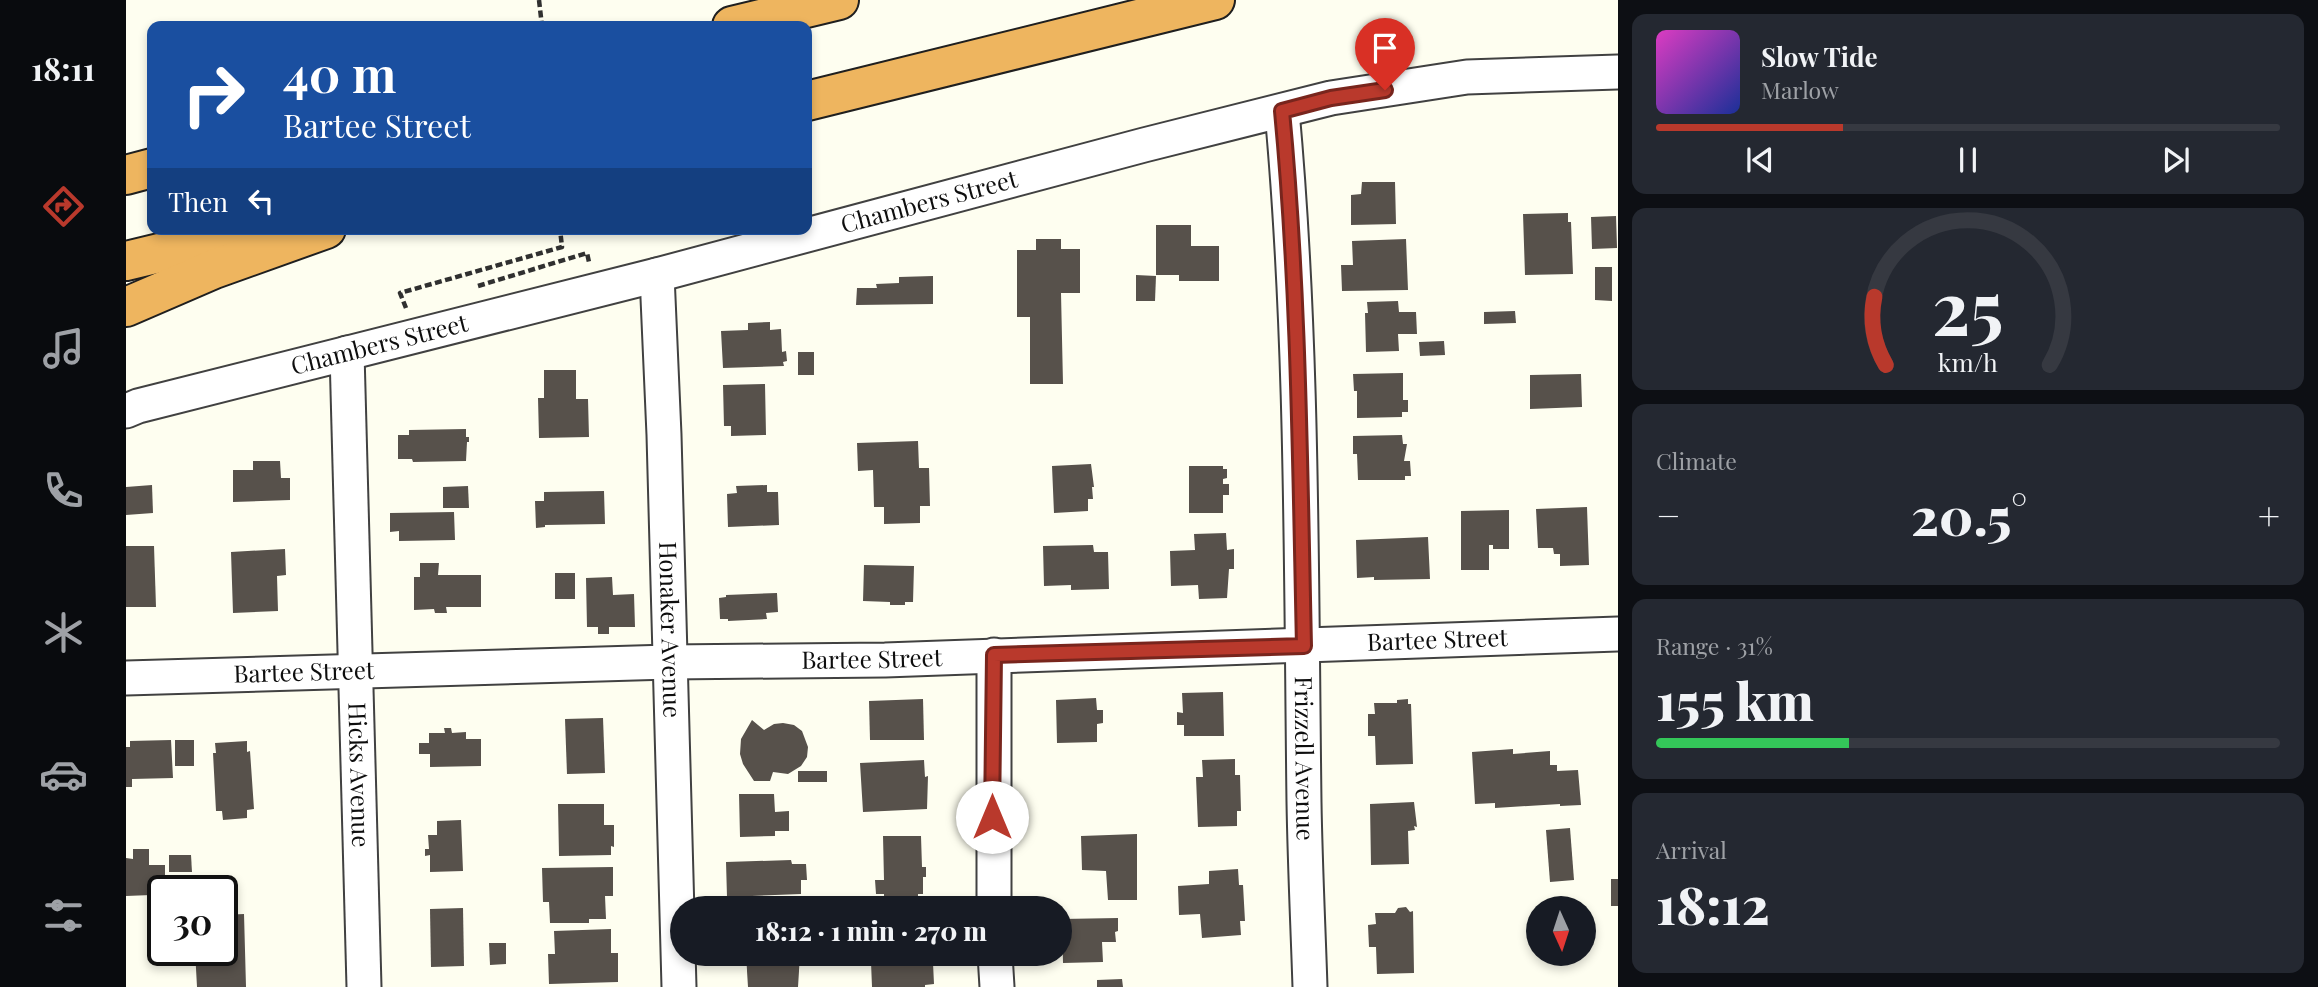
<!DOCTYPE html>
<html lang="en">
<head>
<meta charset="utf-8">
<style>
	:root { --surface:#171b24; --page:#242831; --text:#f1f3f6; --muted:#9ea1a6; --line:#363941; --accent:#b9392c }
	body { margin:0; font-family:"Playfair Display",serif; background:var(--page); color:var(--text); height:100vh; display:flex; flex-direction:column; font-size:26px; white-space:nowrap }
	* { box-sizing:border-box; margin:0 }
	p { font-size:23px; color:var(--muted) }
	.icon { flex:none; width:38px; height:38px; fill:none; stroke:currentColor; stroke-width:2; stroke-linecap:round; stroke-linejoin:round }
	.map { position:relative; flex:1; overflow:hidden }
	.panel { display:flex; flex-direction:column; gap:14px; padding:14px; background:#0d0f14; width:700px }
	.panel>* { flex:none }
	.guide { position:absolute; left:21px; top:21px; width:665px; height:214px; border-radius:14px; box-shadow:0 4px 10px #0003; background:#1a4fa0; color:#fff; overflow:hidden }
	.needle { width:46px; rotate:177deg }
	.fabs { position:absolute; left:1400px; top:896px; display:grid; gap:14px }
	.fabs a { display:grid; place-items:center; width:70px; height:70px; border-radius:50%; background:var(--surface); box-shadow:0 4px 10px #0003; font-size:35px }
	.speed { position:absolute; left:21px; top:875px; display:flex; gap:14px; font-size:35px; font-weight:700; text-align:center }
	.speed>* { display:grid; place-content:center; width:91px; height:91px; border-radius:50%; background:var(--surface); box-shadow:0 4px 10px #0003; line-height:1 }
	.speed .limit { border:4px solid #111; border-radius:10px; background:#fff; color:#111 }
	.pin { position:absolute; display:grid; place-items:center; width:60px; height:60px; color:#fff; margin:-72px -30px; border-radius:50% 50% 50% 0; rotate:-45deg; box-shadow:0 0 7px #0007 }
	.pin .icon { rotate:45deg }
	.me { position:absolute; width:77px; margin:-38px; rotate:0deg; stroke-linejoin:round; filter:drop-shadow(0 0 5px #0008) }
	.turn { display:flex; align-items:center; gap:24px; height:147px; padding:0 21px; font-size:32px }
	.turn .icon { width:91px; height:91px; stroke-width:2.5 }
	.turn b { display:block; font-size:49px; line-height:60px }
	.then { display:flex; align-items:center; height:66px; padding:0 21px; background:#0003; gap:14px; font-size:26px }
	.big { font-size:52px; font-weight:800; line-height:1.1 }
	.panel .card { flex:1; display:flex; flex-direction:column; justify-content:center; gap:10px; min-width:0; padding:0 24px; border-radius:14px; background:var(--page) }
	.panel .dial { align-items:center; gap:0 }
	.dial svg { height:182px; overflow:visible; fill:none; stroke:var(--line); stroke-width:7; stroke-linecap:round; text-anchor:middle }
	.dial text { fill:var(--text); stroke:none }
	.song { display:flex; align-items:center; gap:21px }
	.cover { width:84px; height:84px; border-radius:10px; background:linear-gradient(135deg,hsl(310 70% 55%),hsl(230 70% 35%)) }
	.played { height:7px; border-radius:4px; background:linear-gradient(90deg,var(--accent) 30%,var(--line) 30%) }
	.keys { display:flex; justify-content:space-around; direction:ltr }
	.heat { display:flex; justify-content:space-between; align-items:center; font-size:38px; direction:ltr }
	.charge { height:10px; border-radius:5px; background:linear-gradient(90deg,#34c759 31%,var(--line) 0) }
	.trip { position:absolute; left:544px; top:896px; width:402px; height:70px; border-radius:35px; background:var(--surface); box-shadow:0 4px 10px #0003; font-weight:800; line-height:70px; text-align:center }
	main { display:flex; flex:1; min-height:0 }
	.menu { display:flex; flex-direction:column; width:126px; justify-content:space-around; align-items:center; background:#090b0e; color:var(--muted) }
	.menu .icon { width:49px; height:49px }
	.menu .current { color:var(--accent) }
	.menu b { font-size:32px; color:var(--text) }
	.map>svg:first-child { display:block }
	.building { fill:#57514b }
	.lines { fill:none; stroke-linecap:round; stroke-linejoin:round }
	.minor-casing { stroke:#414141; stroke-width:37 }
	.highway-casing { stroke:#1f1f1f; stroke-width:42 }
	.path { stroke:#303030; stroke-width:4.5; stroke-dasharray:7 3.5; stroke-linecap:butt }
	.minor { stroke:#fff; stroke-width:33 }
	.highway { stroke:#eeb55f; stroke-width:38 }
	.route-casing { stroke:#78251d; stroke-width:18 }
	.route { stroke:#b9392c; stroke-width:12 }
	.labels { text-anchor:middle; stroke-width:7; stroke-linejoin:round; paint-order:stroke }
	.street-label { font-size:24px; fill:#0e0e0e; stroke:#fff }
</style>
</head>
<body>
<main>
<nav class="menu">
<b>18:11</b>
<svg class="icon current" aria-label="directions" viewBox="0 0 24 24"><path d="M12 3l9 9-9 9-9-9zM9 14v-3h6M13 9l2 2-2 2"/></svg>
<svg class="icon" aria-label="music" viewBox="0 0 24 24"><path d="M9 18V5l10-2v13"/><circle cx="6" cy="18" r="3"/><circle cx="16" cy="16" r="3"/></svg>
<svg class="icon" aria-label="phone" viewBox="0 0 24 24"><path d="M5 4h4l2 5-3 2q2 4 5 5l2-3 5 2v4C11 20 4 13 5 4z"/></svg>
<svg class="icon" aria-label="climate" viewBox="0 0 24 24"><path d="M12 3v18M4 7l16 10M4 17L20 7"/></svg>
<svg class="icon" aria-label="car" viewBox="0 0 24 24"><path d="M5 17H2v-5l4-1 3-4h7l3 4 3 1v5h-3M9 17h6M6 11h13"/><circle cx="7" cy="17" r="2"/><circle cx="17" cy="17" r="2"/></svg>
<svg class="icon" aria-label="filters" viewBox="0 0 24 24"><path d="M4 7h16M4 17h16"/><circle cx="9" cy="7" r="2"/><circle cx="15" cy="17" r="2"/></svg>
</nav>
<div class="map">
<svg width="1492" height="987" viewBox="0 0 1492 987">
	<rect width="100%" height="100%" fill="#fefef0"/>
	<g class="building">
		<path d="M 1236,182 L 1269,182 L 1270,224 L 1225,225 L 1225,195 L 1235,194 Z"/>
		<path d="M 1442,213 L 1442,222 L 1445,222 L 1447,274 L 1399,275 L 1397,214 Z"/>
		<path d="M 1490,216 L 1491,248 L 1466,249 L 1465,217 Z"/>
		<path d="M 1030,225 L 1065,225 L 1065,246 L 1093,246 L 1093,281 L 1053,281 L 1053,275 L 1030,275 Z"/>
		<path d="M 910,239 L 935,239 L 935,249 L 954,249 L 954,293 L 935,293 L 937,384 L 904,384 L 904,317 L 891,317 L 891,250 L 910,250 Z"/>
		<path d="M 1280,239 L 1282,290 L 1216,291 L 1215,265 L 1227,265 L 1226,241 Z"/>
		<path d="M 1469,267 L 1486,267 L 1486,301 L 1469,300 Z"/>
		<path d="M 1010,275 L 1030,276 L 1029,301 L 1010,301 Z"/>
		<path d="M 807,276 L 807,304 L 730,305 L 731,288 L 751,288 L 750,284 L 773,283 L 773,277 Z"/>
		<path d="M 1272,301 L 1273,312 L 1290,312 L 1291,334 L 1272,334 L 1273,351 L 1240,352 L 1239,313 L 1242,313 L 1241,302 Z"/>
		<path d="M 1389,311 L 1390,323 L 1358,324 L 1358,312 Z"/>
		<path d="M 644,322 L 644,330 L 655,329 L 656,352 L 660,351 L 661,361 L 657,362 L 658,366 L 597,368 L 595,331 L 622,330 L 622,323 Z"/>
		<path d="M 1318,341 L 1319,355 L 1294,356 L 1293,342 Z"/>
		<rect x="672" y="352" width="16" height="23"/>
		<path d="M 418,370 L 450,370 L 450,399 L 462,399 L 463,437 L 413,438 L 412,398 L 418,398 Z"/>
		<path d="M 1277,373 L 1277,400 L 1282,400 L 1282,412 L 1276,412 L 1276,417 L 1231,418 L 1231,391 L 1228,391 L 1227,374 Z"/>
		<path d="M 1455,374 L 1456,407 L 1404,409 L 1404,375 Z"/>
		<path d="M 639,384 L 640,435 L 605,436 L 605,426 L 598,426 L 597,385 Z"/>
		<path d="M 340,429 L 340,437 L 343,437 L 343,442 L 341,442 L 340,461 L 287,462 L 286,459 L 272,459 L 272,435 L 283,435 L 283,430 Z"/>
		<path d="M 1276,435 L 1277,444 L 1281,444 L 1278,461 L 1284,461 L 1285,476 L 1279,476 L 1279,480 L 1232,480 L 1231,454 L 1227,454 L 1227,436 Z"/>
		<path d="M 792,441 L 793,468 L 803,468 L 804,506 L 794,506 L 794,523 L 758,524 L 758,507 L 748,507 L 747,470 L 732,471 L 731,443 Z"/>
		<path d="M 127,461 L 154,461 L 155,478 L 164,478 L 164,500 L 107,502 L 107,470 L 127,470 Z"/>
		<path d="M 965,464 L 968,487 L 966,487 L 967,499 L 962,499 L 962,511 L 928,513 L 926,466 Z"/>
		<path d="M 1063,466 L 1097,466 L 1097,469 L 1101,469 L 1101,478 L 1097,479 L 1097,484 L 1103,484 L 1103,495 L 1097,495 L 1097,513 L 1063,513 Z"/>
		<path d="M 26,485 L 27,513 L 0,515 L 0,487 Z"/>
		<path d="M 641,485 L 641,492 L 652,492 L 653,525 L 602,527 L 601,494 L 611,493 L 610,486 Z"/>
		<path d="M 342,486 L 343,508 L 317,508 L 317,487 Z"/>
		<path d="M 478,491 L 479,524 L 419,525 L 419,527 L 410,528 L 409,501 L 418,501 L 418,492 Z"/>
		<path d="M 1461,507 L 1463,565 L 1434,566 L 1434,554 L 1428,554 L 1427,548 L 1412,548 L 1410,509 Z"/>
		<path d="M 1383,510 L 1383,549 L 1367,549 L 1367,545 L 1363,545 L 1363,570 L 1335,570 L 1335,511 Z"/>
		<path d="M 328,512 L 329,540 L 273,541 L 273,531 L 264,532 L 264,513 Z"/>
		<path d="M 1100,533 L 1101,550 L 1108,549 L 1108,569 L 1103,569 L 1101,598 L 1073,599 L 1072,585 L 1045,586 L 1044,551 L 1069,550 L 1068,534 Z"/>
		<path d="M 1302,537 L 1304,579 L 1248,580 L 1248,577 L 1231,578 L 1230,540 Z"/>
		<path d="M 967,545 L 968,552 L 982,552 L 983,589 L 945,590 L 945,585 L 918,586 L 917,546 Z"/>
		<path d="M 0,546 L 28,546 L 30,607 L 0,607 Z"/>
		<path d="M 159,549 L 160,575 L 151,576 L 152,611 L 107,613 L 105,552 Z"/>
		<path d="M 294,563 L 313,563 L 312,575 L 355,575 L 355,607 L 320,607 L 321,613 L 309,613 L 308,609 L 288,610 L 288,577 L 294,577 Z"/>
		<path d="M 738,565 L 788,566 L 787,602 L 779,602 L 779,605 L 764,605 L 764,602 L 737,601 Z"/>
		<rect x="429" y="573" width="20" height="26"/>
		<path d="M 486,577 L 487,595 L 508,594 L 509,627 L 483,627 L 483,634 L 472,634 L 472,627 L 461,627 L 460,578 Z"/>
		<path d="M 651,593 L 652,612 L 640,613 L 641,619 L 602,621 L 602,619 L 594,619 L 593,598 L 600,597 L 600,595 Z"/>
		<path d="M 1097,692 L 1098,736 L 1058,736 L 1058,725 L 1051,725 L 1051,712 L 1057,713 L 1056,693 Z"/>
		<path d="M 970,698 L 971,710 L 977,710 L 977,723 L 971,724 L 971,742 L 931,743 L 930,700 Z"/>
		<path d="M 797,699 L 798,740 L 744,740 L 743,701 Z"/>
		<path d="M 1282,699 L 1282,704 L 1285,704 L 1287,764 L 1250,765 L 1249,736 L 1242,736 L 1242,714 L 1249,714 L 1248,703 L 1271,703 L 1271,700 Z"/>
		<path d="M 477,718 L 479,773 L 441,774 L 439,719 Z"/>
		<path d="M 626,720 L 638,730 L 648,724 L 657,723 L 668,725 L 676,731 L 682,747 L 681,757 L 675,766 L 662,774 L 647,772 L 644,781 L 628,781 L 617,764 L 614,754 L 615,739 Z"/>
		<path d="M 318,728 L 325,728 L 326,733 L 340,732 L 340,739 L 355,739 L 355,766 L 304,767 L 304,754 L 293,754 L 293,743 L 303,743 L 303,733 L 319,733 Z"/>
		<path d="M 45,740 L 47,778 L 6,779 L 6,787 L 0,787 L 0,747 L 4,747 L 4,741 Z"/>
		<rect x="49" y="740" width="19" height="26"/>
		<path d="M 121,741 L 121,752 L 124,751 L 128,809 L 121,810 L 121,818 L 97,820 L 96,811 L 90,811 L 87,753 L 90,753 L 89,743 Z"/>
		<path d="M 1387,749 L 1387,754 L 1424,751 L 1424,765 L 1431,765 L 1431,771 L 1452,770 L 1455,805 L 1434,806 L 1434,804 L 1369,808 L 1369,803 L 1349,804 L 1346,752 Z"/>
		<path d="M 1109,759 L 1109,775 L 1114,775 L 1115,811 L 1111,811 L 1111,826 L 1072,827 L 1070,777 L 1077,777 L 1076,760 Z"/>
		<path d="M 798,760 L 799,777 L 802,776 L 801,809 L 737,812 L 734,763 Z"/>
		<rect x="672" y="771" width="29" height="11"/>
		<path d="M 613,794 L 648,794 L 649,812 L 663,811 L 663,831 L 649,831 L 649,836 L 614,837 Z"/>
		<path d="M 1288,802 L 1291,827 L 1288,826 L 1289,830 L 1282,831 L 1283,864 L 1245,865 L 1244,804 Z"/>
		<path d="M 432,804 L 478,804 L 478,825 L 488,825 L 488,847 L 485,846 L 485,855 L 433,856 Z"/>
		<path d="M 335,820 L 337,871 L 304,872 L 304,855 L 299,856 L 299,849 L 303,849 L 302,835 L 311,835 L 311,821 Z"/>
		<path d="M 1444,828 L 1448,880 L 1424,882 L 1420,830 Z"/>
		<path d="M 1011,834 L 1011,900 L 982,900 L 980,871 L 956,870 L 955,836 Z"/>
		<path d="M 757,836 L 795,836 L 796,867 L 800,867 L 800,877 L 797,877 L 797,894 L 792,894 L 792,908 L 758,908 L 758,894 L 750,894 L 749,880 L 758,880 Z"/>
		<path d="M 7,849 L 23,849 L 23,865 L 39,865 L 39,888 L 25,888 L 25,895 L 0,896 L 0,858 L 7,859 Z"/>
		<path d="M 43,855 L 65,855 L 66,872 L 43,872 Z"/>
		<path d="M 665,860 L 666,864 L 680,864 L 681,880 L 675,880 L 675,894 L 601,897 L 600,862 Z"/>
		<path d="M 487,867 L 487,896 L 479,896 L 480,919 L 463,919 L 463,923 L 424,923 L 423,902 L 417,902 L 416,868 Z"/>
		<path d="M 1112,869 L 1113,885 L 1117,885 L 1119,921 L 1114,921 L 1115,935 L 1076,938 L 1074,914 L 1053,915 L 1052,886 L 1083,884 L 1083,871 Z"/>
		<rect x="1485" y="879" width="7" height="27"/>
		<path d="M 1280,907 L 1284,912 L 1287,911 L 1288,973 L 1251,974 L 1250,947 L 1243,947 L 1242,925 L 1250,924 L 1249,913 L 1269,913 L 1272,908 Z"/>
		<path d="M 337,908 L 338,966 L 305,967 L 304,909 Z"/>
		<path d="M 118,914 L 120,987 L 71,987 L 69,950 L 96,950 L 96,915 Z"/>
		<path d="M 992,918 L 992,931 L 989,932 L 990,942 L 976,942 L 977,962 L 937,963 L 936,919 Z"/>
		<path d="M 485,929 L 485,953 L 492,953 L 492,982 L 423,984 L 422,954 L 429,954 L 428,931 Z"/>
		<path d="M 363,943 L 380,943 L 380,964 L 364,965 Z"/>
		<path d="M 620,954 L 674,954 L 672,987 L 622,987 Z"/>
		<path d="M 797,960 L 797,963 L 807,963 L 808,984 L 799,985 L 799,987 L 746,987 L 745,962 Z"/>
		<path d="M 996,979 L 997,987 L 971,987 L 971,980 Z"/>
	</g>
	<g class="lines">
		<defs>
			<g id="minor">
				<path id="s1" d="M 1156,111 C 1177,341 1175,572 1178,802 C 1179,864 1182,925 1184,987"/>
				<path id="s2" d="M 531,275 L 538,435 L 553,987"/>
				<path id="s3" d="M 221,353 L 238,987"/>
				<path id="s4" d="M 0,411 L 12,406 L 531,275 L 1018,145 L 1205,98 L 1341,77 L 1492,72"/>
				<path id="s5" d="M 0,678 L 543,662 L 759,660 L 1492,634"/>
				<path d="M 868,908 L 868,655"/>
				<path d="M 869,954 L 871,987"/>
			</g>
			<g id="highway">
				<path d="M 606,26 L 713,0"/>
				<path d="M 681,101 L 1089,0"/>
				<path d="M 0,175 L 26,168"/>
				<path d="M 0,261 L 133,229"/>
				<path d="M 0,307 L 88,269 L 200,229"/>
			</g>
		</defs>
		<use href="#minor" class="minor-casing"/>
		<use href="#highway" class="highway-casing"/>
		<g class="path">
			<path d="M 413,0 L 416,26"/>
			<path d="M 352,286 L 461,253 L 463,262"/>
			<path d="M 280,308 L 274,293 L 436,247 L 434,229"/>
		</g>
		<use href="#minor" class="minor"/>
		<use href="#highway" class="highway"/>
	</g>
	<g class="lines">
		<defs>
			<path id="route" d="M 866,817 L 868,655 L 1178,646 C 1174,467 1173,289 1156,111 L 1205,98 L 1259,90"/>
		</defs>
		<use href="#route" class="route-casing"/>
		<use href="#route" class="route"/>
	</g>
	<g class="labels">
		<g class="street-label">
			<text dy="8" stroke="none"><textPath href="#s4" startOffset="830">Chambers Street</textPath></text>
			<text dy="8" stroke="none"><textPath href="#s4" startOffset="262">Chambers Street</textPath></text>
			<text dy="8" stroke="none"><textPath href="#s2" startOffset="355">Honaker Avenue</textPath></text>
			<text dy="8" stroke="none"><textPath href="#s5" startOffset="1312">Bartee Street</textPath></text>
			<text dy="8" stroke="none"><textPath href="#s5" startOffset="746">Bartee Street</textPath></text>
			<text dy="8" stroke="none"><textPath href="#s5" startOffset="178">Bartee Street</textPath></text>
			<text dy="8" stroke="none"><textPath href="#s1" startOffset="648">Frizzell Avenue</textPath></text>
			<text dy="8" stroke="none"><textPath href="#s3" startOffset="422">Hicks Avenue</textPath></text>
		</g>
	</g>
</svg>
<div class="fabs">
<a><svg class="needle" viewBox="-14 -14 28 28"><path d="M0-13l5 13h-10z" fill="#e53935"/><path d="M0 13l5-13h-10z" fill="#9ea1a6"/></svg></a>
</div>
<div class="speed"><div class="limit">30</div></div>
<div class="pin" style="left:1259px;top:90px;background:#d93025"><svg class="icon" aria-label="arrive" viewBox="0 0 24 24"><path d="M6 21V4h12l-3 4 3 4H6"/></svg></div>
<svg class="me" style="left:866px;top:817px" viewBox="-20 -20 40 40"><circle r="19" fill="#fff"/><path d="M0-13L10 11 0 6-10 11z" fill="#b9392c"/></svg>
<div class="trip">18:12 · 1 min · 270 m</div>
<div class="guide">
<div class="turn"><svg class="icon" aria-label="right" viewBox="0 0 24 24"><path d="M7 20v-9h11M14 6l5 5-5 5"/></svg><div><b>40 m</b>Bartee Street</div></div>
<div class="then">Then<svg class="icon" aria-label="left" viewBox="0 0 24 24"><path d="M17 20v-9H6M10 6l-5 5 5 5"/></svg></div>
</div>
</div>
<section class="panel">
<div class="card">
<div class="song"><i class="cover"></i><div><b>Slow Tide</b><p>Marlow</p></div></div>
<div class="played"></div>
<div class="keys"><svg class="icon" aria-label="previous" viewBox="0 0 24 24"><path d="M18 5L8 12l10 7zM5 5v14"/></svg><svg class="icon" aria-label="pause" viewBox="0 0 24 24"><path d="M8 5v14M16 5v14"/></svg><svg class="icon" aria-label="next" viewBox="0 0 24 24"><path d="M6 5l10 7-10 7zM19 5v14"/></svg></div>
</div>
<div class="card dial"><svg viewBox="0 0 100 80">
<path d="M14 69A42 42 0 1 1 86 69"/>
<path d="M14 69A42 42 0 0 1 9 39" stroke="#b9392c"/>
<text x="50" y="56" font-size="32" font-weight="700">25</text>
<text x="50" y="72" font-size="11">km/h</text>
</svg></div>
<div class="card"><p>Climate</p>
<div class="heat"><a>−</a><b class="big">20.5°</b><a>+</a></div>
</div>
<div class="card"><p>Range · 31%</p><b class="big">155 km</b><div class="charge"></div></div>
<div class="card"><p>Arrival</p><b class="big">18:12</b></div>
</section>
</main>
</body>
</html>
